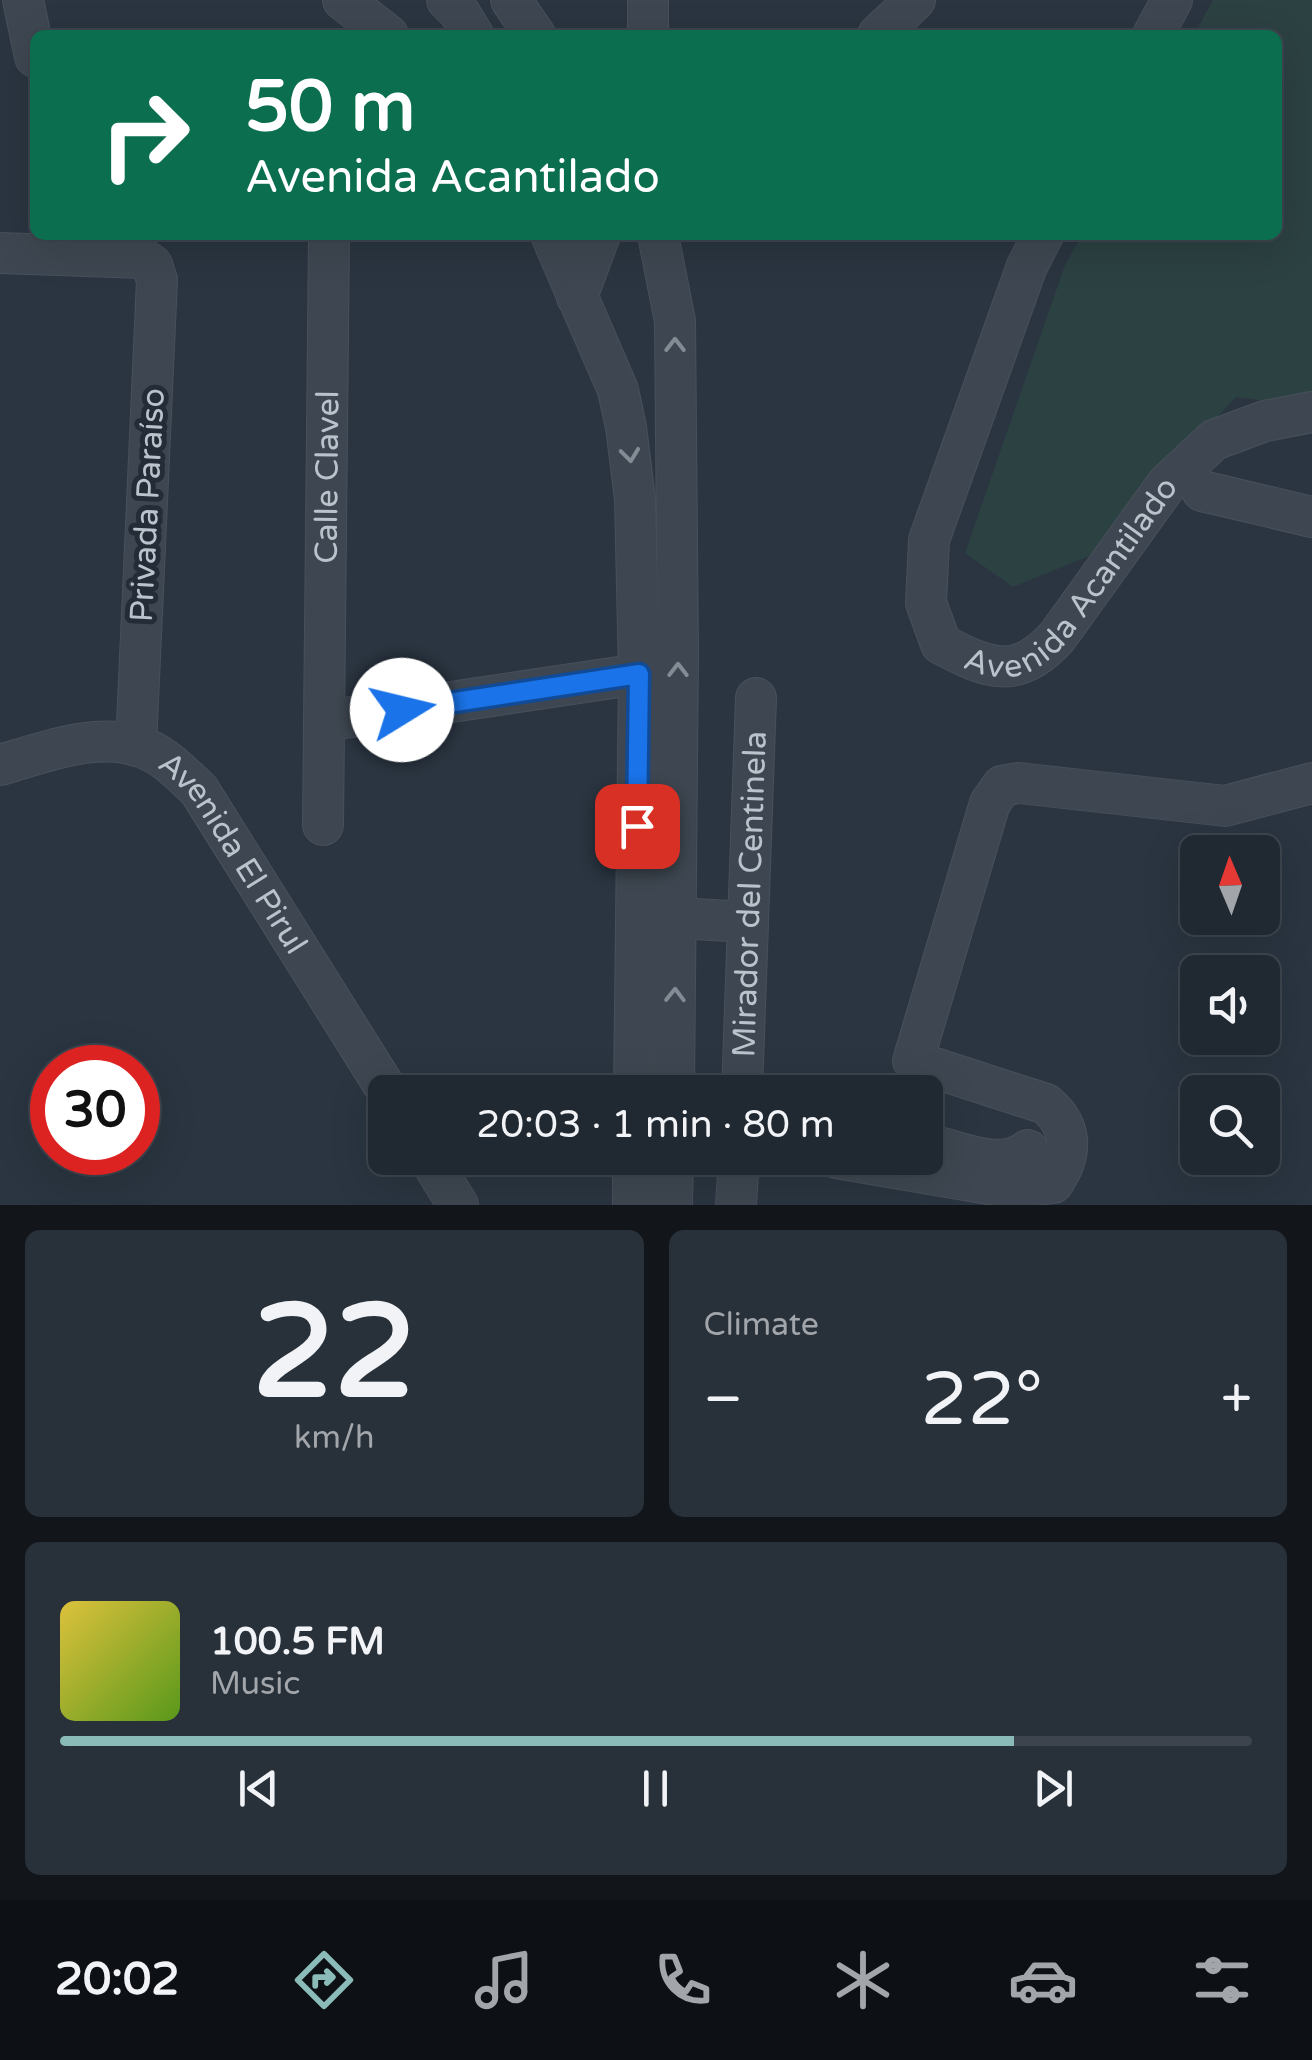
<!DOCTYPE html>
<html lang="en">
<head>
<meta charset="utf-8">
<style>
	:root { --surface:#202831; --page:#283039; --text:#f1f3f6; --muted:#a2a6ab; --line:#3d444d; --accent:#8bbbb9 }
	body { margin:0; font-family:"Varela Round",sans-serif; background:var(--page); color:var(--text); height:100vh; display:flex; flex-direction:column; font-size:38px; white-space:nowrap }
	* { box-sizing:border-box; margin:0 }
	p { font-size:32px; color:var(--muted) }
	.icon { flex:none; width:55px; height:55px; fill:none; stroke:currentColor; stroke-width:2; stroke-linecap:round; stroke-linejoin:round }
	.map { position:relative; height:1205px; overflow:hidden }
	.side { display:flex; flex-direction:column; gap:25px; padding:25px; background:#12161b; flex:1 }
	.side>* { flex:none }
	.guide { position:absolute; left:30px; top:30px; width:1252px; height:210px; border-radius:15px; box-shadow:0 10px 40px #0002,0 0 0 2px var(--line); background:#0b6e4f; color:#fff; overflow:hidden }
	.needle { width:65px; rotate:358deg }
	.fabs { position:absolute; left:1180px; top:835px; display:grid; gap:20px }
	.fabs a { display:grid; place-items:center; width:100px; height:100px; border-radius:15px; background:var(--surface); box-shadow:0 10px 40px #0002,0 0 0 2px var(--line); font-size:50px }
	.speed { position:absolute; left:30px; top:1045px; display:flex; gap:20px; font-size:50px; font-weight:700; text-align:center }
	.speed>* { display:grid; place-content:center; width:130px; height:130px; border-radius:50%; background:var(--surface); box-shadow:0 10px 40px #0002,0 0 0 2px var(--line); line-height:1 }
	.speed .limit { border:15px solid #d22; background:#fff; color:#111 }
	.pin { position:absolute; display:grid; place-items:center; width:85px; height:85px; color:#fff; margin:-42px; border-radius:20px; box-shadow:0 5px 15px #0006 }
	.me { position:absolute; width:110px; margin:-55px; rotate:81deg; stroke-linejoin:round; filter:drop-shadow(0 0 8px #0008) }
	.turn { display:flex; align-items:center; gap:35px; height:210px; padding:0 50px; font-size:45px }
	.turn .icon { width:130px; height:130px; stroke-width:2.5 }
	.turn b { display:block; font-size:70px; line-height:85px }
	.big { font-size:75px; font-weight:600; line-height:1.1 }
	.side .widget { flex:1; display:flex; flex-direction:column; justify-content:center; gap:15px; min-width:0; padding:0 35px; border-radius:15px; background:var(--page) }
	.side .dial { align-items:center; gap:0 }
	.dial b { font-size:130px; line-height:1 }
	.song { display:flex; align-items:center; gap:30px }
	.cover { width:120px; height:120px; border-radius:15px; background:linear-gradient(135deg,hsl(50 70% 55%),hsl(90 70% 35%)) }
	.played { height:10px; border-radius:5px; background:linear-gradient(90deg,var(--accent) 80%,var(--line) 80%) }
	.keys { display:flex; justify-content:space-around; direction:ltr }
	.heat { display:flex; justify-content:space-between; align-items:center; font-size:55px; direction:ltr }
	.side .tiles { flex:1; display:grid; gap:25px; grid-template-columns:1fr 1fr }
	.widget:last-child { grid-column:span 2 }
	.trip { position:absolute; left:368px; top:1075px; width:575px; height:100px; border-radius:15px; background:var(--surface); box-shadow:0 10px 40px #0002,0 0 0 2px var(--line); font-weight:600; line-height:100px; text-align:center }
	.tabs { display:flex; height:160px; justify-content:space-around; align-items:center; background:#0d1014; color:var(--muted) }
	.tabs .icon { width:70px; height:70px }
	.tabs .active { color:var(--accent) }
	.tabs b { font-size:45px; color:var(--text) }
	.map>svg:first-child { display:block }
	.green { fill:#2c4142 }
	.lines { fill:none; stroke-linecap:round; stroke-linejoin:round }
	.minor-casing { stroke:#48505b; stroke-width:42 }
	.minor { stroke:#3e4751; stroke-width:40 }
	.oneway { stroke:#838b94 }
	.route-casing { stroke:#114b97; stroke-width:25 }
	.route { stroke:#1a73e8; stroke-width:18 }
	.labels { text-anchor:middle; stroke-width:10; stroke-linejoin:round; paint-order:stroke }
	.street-label { font-size:32px; fill:#bbc2cb; stroke:#232c37 }
</style>
</head>
<body>
<div class="map">
<svg width="1312" height="1205" viewBox="0 0 1312 1205">
	<rect width="100%" height="100%" fill="#2a3541"/>
	<path class="green" d="M 1213,0 L 1312,0 L 1312,407 L 1236,397 L 1089,556 L 1013,587 L 965,553 L 1065,265 L 1082,235 L 1278,235 L 1278,35 L 1194,35 Z"/>
	<g class="lines">
		<defs>
			<g id="minor">
				<path d="M 23,0 L 35,57"/>
				<path d="M 343,0 L 388,35"/>
				<path d="M 447,0 L 459,12 L 473,35"/>
				<path d="M 511,0 L 535,35"/>
				<path d="M 648,0 L 648,35"/>
				<path d="M 878,35 L 915,0"/>
				<path d="M 1153,35 L 1172,0"/>
				<path d="M 551,235 L 618,390 L 626,427 L 635,499 L 639,674 L 634,1092"/>
				<path d="M 658,235 L 675,321 L 678,654 L 674,1092"/>
				<path id="s1" d="M 1043,235 L 1027,266 L 929,540 L 926,603 L 941,644 C 988,669 1017,681 1057,637 L 1167,484 L 1214,440 L 1265,421 L 1312,412"/>
				<path d="M 0,253 L 142,258 L 152,265 L 157,280 L 136,746"/>
				<path d="M 577,297 L 600,235"/>
				<path d="M 1202,491 L 1312,517"/>
				<path d="M 324,721 L 639,674"/>
				<path id="s2" d="M 0,765 C 52,750 115,724 164,759 C 177,768 188,780 199,790 L 388,1092"/>
				<path id="s3" d="M 323,825 L 329,235"/>
				<path d="M 676,918 L 748,922"/>
				<path id="s4" d="M 742,1092 L 756,698"/>
				<path d="M 925,1143 C 957,1151 1000,1172 1028,1150"/>
				<path d="M 429,1158 L 458,1205"/>
				<path d="M 836,1158 L 1012,1188 L 1053,1183 C 1073,1154 1073,1127 1046,1104 L 913,1061 L 990,803 L 1002,786 L 1019,783 L 1225,806 L 1312,783"/>
				<path d="M 633,1205 L 633,1158"/>
				<path d="M 672,1205 L 673,1158"/>
				<path d="M 736,1205 L 739,1158"/>
			</g>
		</defs>
		<use href="#minor" class="minor-casing"/>
		<use href="#minor" class="minor"/>
	</g>
	<defs><path id="oneway-chevron" d="M-2-3.5L2.5 0L-2 3.5" fill="none" stroke-width="1.6" stroke-linecap="round" stroke-linejoin="round" transform="scale(2.5)"/></defs>
	<g class="oneway">
		<use href="#oneway-chevron" transform="translate(675 345) rotate(-90)"/>
		<use href="#oneway-chevron" transform="translate(630 455) rotate(83)"/>
		<use href="#oneway-chevron" transform="translate(678 670) rotate(-90)"/>
		<use href="#oneway-chevron" transform="translate(675 995) rotate(-89)"/>
	</g>
	<g class="lines">
		<defs>
			<path id="route" d="M 402,710 L 639,674 L 637,826"/>
		</defs>
		<use href="#route" class="route-casing"/>
		<use href="#route" class="route"/>
	</g>
	<g class="labels">
		<g class="street-label">
			<text dy="11" stroke="none"><textPath href="#s3" startOffset="348">Calle Clavel</textPath></text>
			<text transform="translate(147 505) rotate(-87)" y="11">Privada Paraíso</text>
			<text dy="11" stroke="none"><textPath href="#s1" startOffset="608">Avenida Acantilado</textPath></text>
			<text dy="11" stroke="none"><textPath href="#s2" startOffset="288">Avenida El Pirul</textPath></text>
			<text dy="11" stroke="none"><textPath href="#s4" startOffset="198">Mirador del Centinela</textPath></text>
		</g>
	</g>
</svg>
<div class="fabs">
<a><svg class="needle" viewBox="-14 -14 28 28"><path d="M0-13l5 13h-10z" fill="#e53935"/><path d="M0 13l5-13h-10z" fill="#a2a6ab"/></svg></a>
<a><svg class="icon" aria-label="sound" viewBox="0 0 24 24"><path d="M4 9h4l5-4v14l-5-4H4zM17 9q2 3 0 6"/></svg></a>
<a><svg class="icon" aria-label="search" viewBox="0 0 24 24"><circle cx="10" cy="10" r="6"/><path d="M15 15l6 6"/></svg></a>
</div>
<div class="speed"><div class="limit">30</div></div>
<div class="pin" style="left:637px;top:826px;background:#d93025"><svg class="icon" aria-label="arrive" viewBox="0 0 24 24"><path d="M6 21V4h12l-3 4 3 4H6"/></svg></div>
<svg class="me" style="left:402px;top:710px" viewBox="-20 -20 40 40"><circle r="19" fill="#fff"/><path d="M0-13L10 11 0 6-10 11z" fill="#1a73e8"/></svg>
<div class="trip">20:03 · 1 min · 80 m</div>
<div class="guide">
<div class="turn"><svg class="icon" aria-label="right" viewBox="0 0 24 24"><path d="M7 20v-9h11M14 6l5 5-5 5"/></svg><div><b>50 m</b>Avenida Acantilado</div></div>
</div>
</div>
<section class="side">
<div class="tiles">
<div class="widget dial"><b>22</b><p>km/h</p></div>
<div class="widget"><p>Climate</p>
<div class="heat"><a>−</a><b class="big">22°</b><a>+</a></div>
</div>
<div class="widget">
<div class="song"><i class="cover"></i><div><b>100.5 FM</b><p>Music</p></div></div>
<div class="played"></div>
<div class="keys"><svg class="icon" aria-label="previous" viewBox="0 0 24 24"><path d="M18 5L8 12l10 7zM5 5v14"/></svg><svg class="icon" aria-label="pause" viewBox="0 0 24 24"><path d="M8 5v14M16 5v14"/></svg><svg class="icon" aria-label="next" viewBox="0 0 24 24"><path d="M6 5l10 7-10 7zM19 5v14"/></svg></div>
</div>
</div>
</section>
<nav class="tabs">
<b>20:02</b>
<svg class="icon active" aria-label="directions" viewBox="0 0 24 24"><path d="M12 3l9 9-9 9-9-9zM9 14v-3h6M13 9l2 2-2 2"/></svg>
<svg class="icon" aria-label="music" viewBox="0 0 24 24"><path d="M9 18V5l10-2v13"/><circle cx="6" cy="18" r="3"/><circle cx="16" cy="16" r="3"/></svg>
<svg class="icon" aria-label="phone" viewBox="0 0 24 24"><path d="M5 4h4l2 5-3 2q2 4 5 5l2-3 5 2v4C11 20 4 13 5 4z"/></svg>
<svg class="icon" aria-label="climate" viewBox="0 0 24 24"><path d="M12 3v18M4 7l16 10M4 17L20 7"/></svg>
<svg class="icon" aria-label="car" viewBox="0 0 24 24"><path d="M5 17H2v-5l4-1 3-4h7l3 4 3 1v5h-3M9 17h6M6 11h13"/><circle cx="7" cy="17" r="2"/><circle cx="17" cy="17" r="2"/></svg>
<svg class="icon" aria-label="filters" viewBox="0 0 24 24"><path d="M4 7h16M4 17h16"/><circle cx="9" cy="7" r="2"/><circle cx="15" cy="17" r="2"/></svg>
</nav>
</body>
</html>
